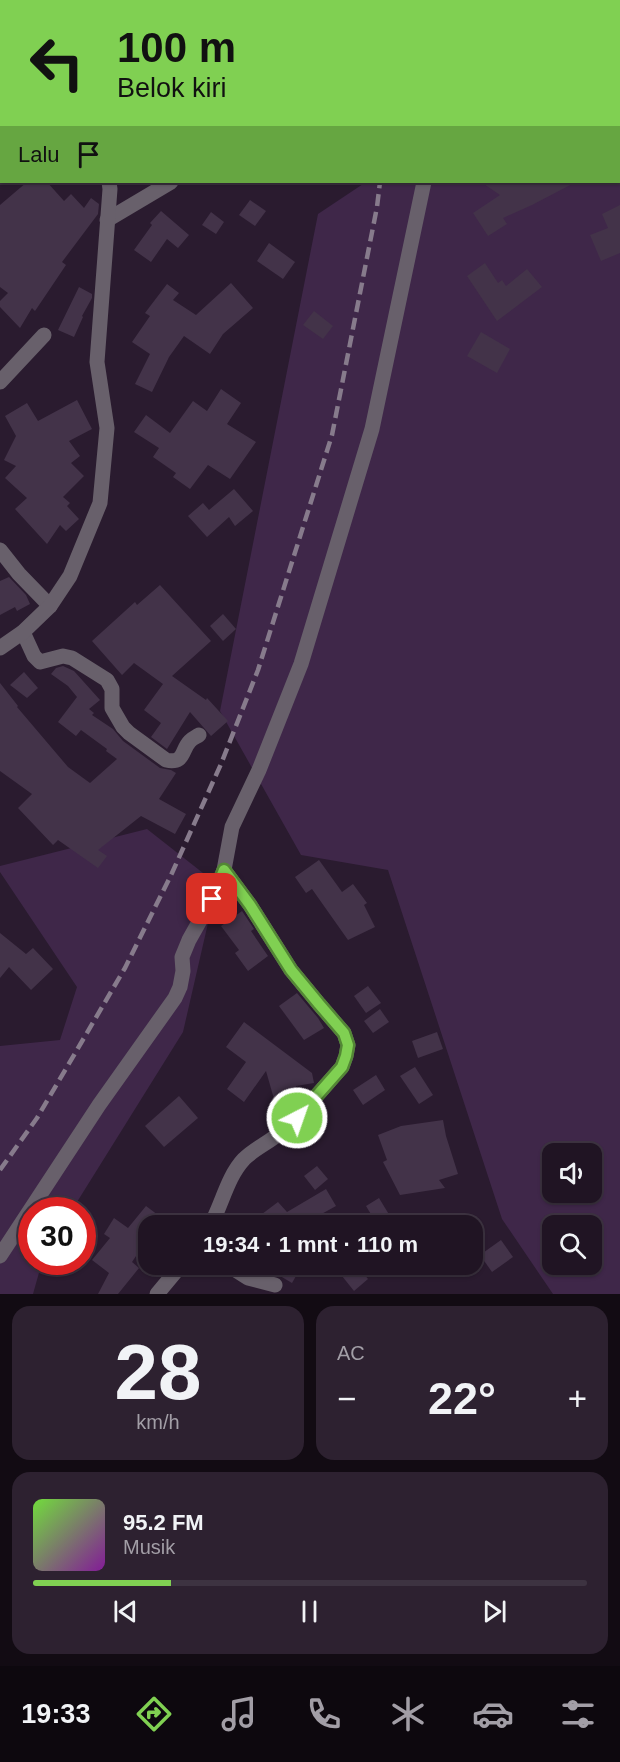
<!DOCTYPE html>
<html lang="id">
<head>
<meta charset="utf-8">
<style>
	:root { --surface:#201423; --page:#2d2130; --text:#f1f3f6; --muted:#a29ea6; --line:#3d3341; --accent:#80d052 }
	body { margin:0; font-family:Arial,sans-serif; background:var(--page); color:var(--text); height:100vh; display:flex; flex-direction:column; font-size:22px; white-space:nowrap }
	* { box-sizing:border-box; margin:0 }
	p { font-size:20px; color:var(--muted) }
	.icon { flex:none; width:33px; height:33px; fill:none; stroke:currentColor; stroke-width:2; stroke-linecap:round; stroke-linejoin:round }
	.map { position:relative; height:1294px; overflow:hidden }
	.side { display:flex; flex-direction:column; gap:12px; padding:12px; background:#120b13; flex:1 }
	.side>* { flex:none }
	.guide { position:absolute; left:0px; top:0px; width:621px; height:183px; box-shadow:0 2px 4px #0004,0 0 0 2px var(--line); background:#80d052; color:#111; overflow:hidden }
	.tools { position:absolute; left:542px; top:1143px; display:grid; gap:12px }
	.tools a { display:grid; place-items:center; width:60px; height:60px; border-radius:12px; background:var(--surface); box-shadow:0 2px 4px #0004,0 0 0 2px var(--line); font-size:30px }
	.speed { position:absolute; left:18px; top:1197px; display:flex; gap:12px; font-size:30px; font-weight:700; text-align:center }
	.speed>* { display:grid; place-content:center; width:78px; height:78px; border-radius:50%; background:var(--surface); box-shadow:0 2px 4px #0004,0 0 0 2px var(--line); line-height:1 }
	.speed .limit { border:9px solid #d22; background:#fff; color:#111 }
	.pin { position:absolute; display:grid; place-items:center; width:51px; height:51px; color:#fff; margin:-26px; border-radius:12px; box-shadow:0 3px 9px #0006 }
	.me { position:absolute; width:66px; margin:-33px; rotate:41deg; stroke-linejoin:round; filter:drop-shadow(0 0 4px #0008) }
	.turn { display:flex; align-items:center; gap:21px; height:126px; padding:0 18px; font-size:27px }
	.turn .icon { width:78px; height:78px; stroke-width:2.5 }
	.turn b { display:block; font-size:42px; line-height:51px }
	.then { display:flex; align-items:center; height:57px; padding:0 18px; background:#0003; gap:12px; font-size:22px }
	.big { font-size:45px; font-weight:700; line-height:1.1 }
	.side .widget { flex:1; display:flex; flex-direction:column; justify-content:center; gap:9px; min-width:0; padding:0 21px; border-radius:18px; background:var(--page) }
	.side .dial { align-items:center; gap:0 }
	.dial b { font-size:78px; line-height:1 }
	.song { display:flex; align-items:center; gap:18px }
	.cover { width:72px; height:72px; border-radius:9px; background:linear-gradient(135deg,hsl(100 70% 55%),hsl(290 70% 35%)) }
	.played { height:6px; border-radius:3px; background:linear-gradient(90deg,var(--accent) 25%,var(--line) 25%) }
	.keys { display:flex; justify-content:space-around; direction:ltr }
	.heat { display:flex; justify-content:space-between; align-items:center; font-size:33px; direction:ltr }
	.side .tiles { flex:1; display:grid; gap:12px; grid-template-columns:1fr 1fr }
	.widget:last-child { grid-column:span 2 }
	.trip { position:absolute; left:138px; top:1215px; width:345px; height:60px; border-radius:18px; background:var(--surface); box-shadow:0 2px 4px #0004,0 0 0 2px var(--line); font-weight:700; line-height:60px; text-align:center }
	.menu { display:flex; height:96px; justify-content:space-around; align-items:center; background:#0d080e; color:var(--muted) }
	.menu .icon { width:42px; height:42px }
	.menu .on { color:var(--accent) }
	.menu b { font-size:27px; color:var(--text) }
	.map>svg:first-child { display:block }
	.green { fill:#3f2749; fill-rule:evenodd }
	.building { fill:#433349 }
	.lines { fill:none; stroke-linecap:round; stroke-linejoin:round }
	.minor { stroke:#68606b; stroke-width:15 }
	.rail { stroke:#877b8c; stroke-width:4.5; stroke-dasharray:12 6; stroke-linecap:butt }
	.route-casing { stroke:#538735; stroke-width:15 }
	.route { stroke:#80d052; stroke-width:10 }
</style>
</head>
<body>
<div class="map">
<svg width="620" height="1294" viewBox="0 0 620 1294">
	<rect width="100%" height="100%" fill="#2a1b2f"/>
	<g class="green">
		<path d="M 620,40 L 620,1294 L 553,1294 L 502,1219 L 388,870 L 301,855 L 220,711 L 318,214 L 366,182 L 620,182 ZM 552,1154 L 591,1154 L 591,1192 L 552,1192 ZM 552,1226 L 591,1226 L 591,1264 L 552,1264 Z"/>
		<path d="M 147,829 L 217,884 L 183,1032 L 72,1210 L 32,1210 L 32,1262 L 42,1262 L 33,1294 L 0,1294 L 0,1046 L 60,1040 L 77,987 L 0,872 L 0,866 Z"/>
	</g>
	<g class="building">
		<path d="M 27,182 L 47,182 L 64,201 L 71,194 L 84,208 L 91,198 L 99,204 L 98,214 L 62,262 L 66,265 L 35,311 L 32,308 L 20,328 L 0,307 L 0,301 L 8,293 L 0,287 L 0,205 Z"/>
		<path d="M 481,182 L 576,182 L 532,205 L 503,218 L 507,224 L 488,236 L 473,213 L 500,195 Z"/>
		<path d="M 250,200 L 266,211 L 255,226 L 239,215 Z"/>
		<path d="M 620,205 L 620,253 L 601,261 L 590,235 L 608,228 L 602,214 Z"/>
		<path d="M 161,211 L 189,235 L 178,248 L 167,239 L 151,262 L 134,250 L 152,225 L 150,223 Z"/>
		<path d="M 211,212 L 224,222 L 216,234 L 202,225 Z"/>
		<path d="M 269,243 L 295,262 L 283,279 L 257,261 Z"/>
		<path d="M 485,263 L 498,283 L 502,280 L 506,286 L 527,269 L 542,287 L 497,321 L 467,276 Z"/>
		<path d="M 231,283 L 253,308 L 223,334 L 210,354 L 184,336 L 169,357 L 152,392 L 135,384 L 150,354 L 132,342 L 150,316 L 145,313 L 167,284 L 179,293 L 173,300 L 196,315 Z"/>
		<path d="M 79,287 L 92,294 L 92,298 L 82,316 L 83,317 L 74,337 L 58,330 Z"/>
		<path d="M 314,311 L 333,326 L 323,339 L 303,325 Z"/>
		<path d="M 481,332 L 510,349 L 497,373 L 467,356 Z"/>
		<path d="M 221,389 L 241,403 L 227,424 L 256,442 L 230,479 L 208,465 L 190,489 L 173,477 L 176,473 L 153,457 L 159,448 L 134,432 L 146,415 L 170,433 L 193,401 L 207,411 Z"/>
		<path d="M 77,400 L 92,429 L 69,441 L 80,456 L 71,463 L 84,476 L 63,497 L 70,503 L 67,506 L 79,519 L 66,531 L 60,525 L 47,544 L 15,509 L 27,498 L 5,478 L 16,466 L 4,460 L 16,436 L 5,416 L 27,403 L 38,421 Z"/>
		<path d="M 234,489 L 253,511 L 235,526 L 229,517 L 207,537 L 188,516 L 203,503 L 209,510 Z"/>
		<path d="M 9,577 L 26,595 L 30,604 L 17,611 L 15,607 L 0,615 L 0,581 Z"/>
		<path d="M 160,585 L 211,641 L 172,676 L 206,700 L 207,698 L 228,721 L 211,736 L 190,712 L 167,749 L 151,737 L 161,723 L 144,710 L 163,684 L 134,663 L 122,675 L 92,641 L 135,602 L 137,605 Z"/>
		<path d="M 223,614 L 236,629 L 223,641 L 210,626 Z"/>
		<path d="M 63,666 L 74,671 L 100,700 L 89,709 L 94,713 L 92,715 L 113,729 L 123,741 L 160,768 L 171,770 L 176,773 L 159,799 L 186,814 L 175,834 L 141,816 L 98,850 L 107,856 L 98,868 L 58,840 L 53,845 L 18,808 L 32,794 L 0,771 L 0,683 L 18,706 L 17,707 L 68,767 L 90,783 L 117,759 L 106,751 L 107,749 L 81,730 L 76,736 L 58,722 L 77,697 L 68,686 L 51,674 L 56,668 Z"/>
		<path d="M 24,672 L 38,688 L 27,698 L 10,685 Z"/>
		<path d="M 319,860 L 342,892 L 353,884 L 367,903 L 364,905 L 375,927 L 348,940 L 312,889 L 306,893 L 295,877 Z"/>
		<path d="M 242,911 L 254,929 L 251,931 L 268,956 L 248,971 L 235,953 L 239,950 L 221,926 Z"/>
		<path d="M 0,933 L 26,954 L 33,948 L 53,969 L 31,990 L 9,967 L 0,978 Z"/>
		<path d="M 368,986 L 381,1003 L 366,1013 L 354,996 Z"/>
		<path d="M 297,993 L 318,1018 L 324,1028 L 304,1040 L 279,1006 Z"/>
		<path d="M 380,1009 L 389,1022 L 373,1033 L 364,1021 Z"/>
		<path d="M 244,1022 L 312,1073 L 314,1083 L 296,1086 L 299,1098 L 276,1106 L 266,1071 L 244,1102 L 227,1089 L 246,1062 L 226,1047 Z"/>
		<path d="M 437,1032 L 443,1049 L 418,1058 L 412,1041 Z"/>
		<path d="M 415,1067 L 433,1095 L 419,1104 L 400,1076 Z"/>
		<path d="M 376,1075 L 385,1090 L 363,1105 L 353,1090 Z"/>
		<path d="M 179,1096 L 198,1118 L 164,1147 L 145,1126 Z"/>
		<path d="M 443,1120 L 446,1136 L 458,1174 L 439,1180 L 445,1188 L 400,1195 L 383,1162 L 387,1160 L 378,1135 L 401,1126 Z"/>
		<path d="M 317,1166 L 328,1179 L 315,1190 L 304,1176 Z"/>
		<path d="M 326,1189 L 336,1206 L 307,1222 L 304,1218 L 297,1226 L 264,1226 L 269,1223 L 262,1214 L 278,1202 L 287,1212 Z"/>
		<path d="M 379,1198 L 396,1226 L 378,1226 L 366,1206 Z"/>
		<path d="M 146,1206 L 162,1218 L 157,1226 L 148,1226 L 148,1238 L 132,1262 L 139,1268 L 118,1294 L 98,1294 L 109,1273 L 92,1260 L 110,1238 L 104,1234 L 114,1218 L 128,1228 Z"/>
		<path d="M 501,1240 L 513,1257 L 492,1272 L 480,1255 Z"/>
		<path d="M 260,1264 L 303,1264 L 292,1283 Z"/>
		<path d="M 357,1265 L 368,1279 L 354,1291 L 342,1276 Z"/>
	</g>
	<g class="lines">
		<g class="minor">
			<path d="M 441,2 L 442,0"/>
			<path d="M 576,2 L 578,0"/>
			<path d="M 0,26 L 2,27"/>
			<path d="M 107,220 L 171,182"/>
			<path d="M 0,382 L 44,335"/>
			<path d="M 0,550 L 19,574 L 50,606"/>
			<path d="M 23,632 L 34,656 L 40,662 L 63,656 L 72,658 L 107,680 L 112,689 L 112,708 L 123,727 L 129,733 L 166,760 C 185,764 181,750 190,741 C 193,738 196,737 199,735"/>
			<path d="M 0,648 L 23,632 L 50,606 L 70,576 L 100,503 L 107,428 L 97,362 L 110,189 L 109,182"/>
			<path d="M 210,1226 C 222,1205 227,1177 244,1159 C 255,1148 270,1142 281,1132 C 304,1112 322,1089 342,1067 L 346,1056 L 348,1045 L 344,1033 L 319,1004 L 291,970 L 250,905 L 224,870 L 232,827 L 259,770 L 301,664 L 372,429 L 424,182"/>
			<path d="M 0,1256 L 99,1105 L 175,998 L 180,987 L 183,971 L 182,957 L 189,940 L 212,899 L 224,870"/>
			<path d="M 226,1264 L 248,1278 L 275,1285"/>
			<path d="M 157,1294 L 182,1264"/>
		</g>
		<g class="rail">
			<path d="M 402,2 L 402,0"/>
			<path d="M 0,1170 L 37,1118 L 125,968 L 172,873 L 221,764 L 258,670 L 332,435 L 377,207 L 380,182"/>
		</g>
	</g>
	<g class="lines">
		<defs>
			<path id="route" d="M 212,899 L 224,870 L 250,905 L 291,970 L 319,1004 L 344,1033 L 348,1045 L 346,1056 L 342,1067 L 297,1118"/>
		</defs>
		<use href="#route" class="route-casing"/>
		<use href="#route" class="route"/>
	</g>
</svg>
<div class="tools">
<a><svg class="icon" aria-label="sound" viewBox="0 0 24 24"><path d="M4 9h4l5-4v14l-5-4H4zM17 9q2 3 0 6"/></svg></a>
<a><svg class="icon" aria-label="search" viewBox="0 0 24 24"><circle cx="10" cy="10" r="6"/><path d="M15 15l6 6"/></svg></a>
</div>
<div class="speed"><div class="limit">30</div></div>
<div class="pin" style="left:212px;top:899px;background:#d93025"><svg class="icon" aria-label="arrive" viewBox="0 0 24 24"><path d="M6 21V4h12l-3 4 3 4H6"/></svg></div>
<svg class="me" style="left:297px;top:1118px" viewBox="-20 -20 40 40"><circle r="17" fill="#80d052" stroke="#fff" stroke-width="3"/><path d="M0-11L8 9 0 5-8 9z" fill="#fff"/></svg>
<div class="trip">19:34 · 1 mnt · 110 m</div>
<div class="guide">
<div class="turn"><svg class="icon" aria-label="left" viewBox="0 0 24 24"><path d="M17 20v-9H6M10 6l-5 5 5 5"/></svg><div><b>100 m</b>Belok kiri</div></div>
<div class="then">Lalu<svg class="icon" aria-label="arrive" viewBox="0 0 24 24"><path d="M6 21V4h12l-3 4 3 4H6"/></svg></div>
</div>
</div>
<section class="side">
<div class="tiles">
<div class="widget dial"><b>28</b><p>km/h</p></div>
<div class="widget"><p>AC</p>
<div class="heat"><a>−</a><b class="big">22°</b><a>+</a></div>
</div>
<div class="widget">
<div class="song"><i class="cover"></i><div><b>95.2 FM</b><p>Musik</p></div></div>
<div class="played"></div>
<div class="keys"><svg class="icon" aria-label="previous" viewBox="0 0 24 24"><path d="M18 5L8 12l10 7zM5 5v14"/></svg><svg class="icon" aria-label="pause" viewBox="0 0 24 24"><path d="M8 5v14M16 5v14"/></svg><svg class="icon" aria-label="next" viewBox="0 0 24 24"><path d="M6 5l10 7-10 7zM19 5v14"/></svg></div>
</div>
</div>
</section>
<nav class="menu">
<b>19:33</b>
<svg class="icon on" aria-label="directions" viewBox="0 0 24 24"><path d="M12 3l9 9-9 9-9-9zM9 14v-3h6M13 9l2 2-2 2"/></svg>
<svg class="icon" aria-label="music" viewBox="0 0 24 24"><path d="M9 18V5l10-2v13"/><circle cx="6" cy="18" r="3"/><circle cx="16" cy="16" r="3"/></svg>
<svg class="icon" aria-label="phone" viewBox="0 0 24 24"><path d="M5 4h4l2 5-3 2q2 4 5 5l2-3 5 2v4C11 20 4 13 5 4z"/></svg>
<svg class="icon" aria-label="climate" viewBox="0 0 24 24"><path d="M12 3v18M4 7l16 10M4 17L20 7"/></svg>
<svg class="icon" aria-label="car" viewBox="0 0 24 24"><path d="M5 17H2v-5l4-1 3-4h7l3 4 3 1v5h-3M9 17h6M6 11h13"/><circle cx="7" cy="17" r="2"/><circle cx="17" cy="17" r="2"/></svg>
<svg class="icon" aria-label="filters" viewBox="0 0 24 24"><path d="M4 7h16M4 17h16"/><circle cx="9" cy="7" r="2"/><circle cx="15" cy="17" r="2"/></svg>
</nav>
</body>
</html>
